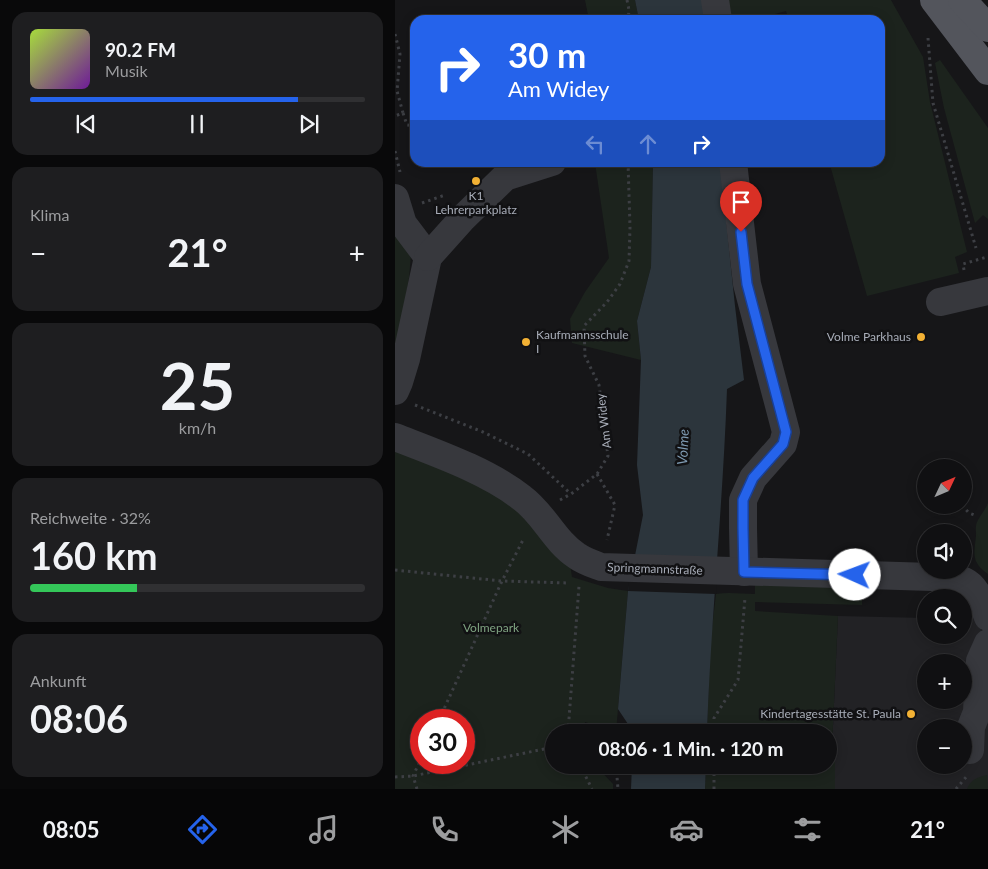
<!DOCTYPE html>
<html lang="de">
<head>
<meta charset="utf-8">
<style>
	:root { --surface:#101012; --page:#1e1e20; --text:#f1f3f6; --muted:#9c9d9f; --line:#303032; --accent:#2563eb }
	body { margin:0; font-family:Lato,sans-serif; background:var(--page); color:var(--text); height:100vh; display:flex; flex-direction:column; font-size:19px; white-space:nowrap }
	* { box-sizing:border-box; margin:0 }
	p { font-size:16px; color:var(--muted) }
	.icon { flex:none; width:28px; height:28px; fill:none; stroke:currentColor; stroke-width:2; stroke-linecap:round; stroke-linejoin:round }
	.map { position:relative; flex:1; overflow:hidden }
	.drawer { display:flex; flex-direction:column; gap:12px; padding:12px; background:#09090a; width:395px }
	.drawer>* { flex:none }
	.guide { position:absolute; left:15px; top:15px; width:475px; height:152px; border-radius:15px; box-shadow:0 2px 12px #0003,0 0 0 1px var(--line); background:#2563eb; color:#fff; overflow:hidden }
	.needle { width:32px; rotate:46deg }
	.fabs { position:absolute; left:522px; top:459px; display:grid; gap:10px }
	.fabs a { display:grid; place-items:center; width:55px; height:55px; border-radius:50%; background:var(--surface); box-shadow:0 2px 12px #0003,0 0 0 1px var(--line); font-size:25px }
	.speed { position:absolute; left:15px; top:709px; display:flex; gap:10px; font-size:25px; font-weight:700; text-align:center }
	.speed>* { display:grid; place-content:center; width:65px; height:65px; border-radius:50%; background:var(--surface); box-shadow:0 2px 12px #0003,0 0 0 1px var(--line); line-height:1 }
	.speed .limit { border:8px solid #d22; background:#fff; color:#111 }
	.pin { position:absolute; display:grid; place-items:center; width:42px; height:42px; color:#fff; margin:-51px -21px; border-radius:50% 50% 50% 0; rotate:-45deg; box-shadow:0 0 5px #0007 }
	.pin .icon { rotate:45deg }
	.me { position:absolute; width:55px; margin:-28px; rotate:272deg; stroke-linejoin:round; filter:drop-shadow(0 0 4px #0008) }
	.turn { display:flex; align-items:center; gap:18px; height:105px; padding:0 15px; font-size:22px }
	.turn .icon { width:65px; height:65px; stroke-width:2.5 }
	.turn b { display:block; font-size:35px; line-height:42px }
	.lanes { display:flex; align-items:center; height:48px; padding:0 15px; background:#0003; justify-content:center; gap:25px; direction:ltr }
	.lanes .off { opacity:.35 }
	.big { font-size:38px; font-weight:700; line-height:1.1 }
	.drawer .tile { flex:1; display:flex; flex-direction:column; justify-content:center; gap:8px; min-width:0; padding:0 18px; border-radius:15px; background:var(--page) }
	.drawer .dial { align-items:center; gap:0 }
	.dial b { font-size:65px; line-height:1 }
	.song { display:flex; align-items:center; gap:15px }
	.cover { width:60px; height:60px; border-radius:8px; background:linear-gradient(135deg,hsl(80 70% 55%),hsl(280 70% 35%)) }
	.played { height:5px; border-radius:2px; background:linear-gradient(90deg,var(--accent) 80%,var(--line) 80%) }
	.keys { display:flex; justify-content:space-around; direction:ltr }
	.heat { display:flex; justify-content:space-between; align-items:center; font-size:28px; direction:ltr }
	.charge { height:8px; border-radius:4px; background:linear-gradient(90deg,#34c759 32%,var(--line) 0) }
	.trip { position:absolute; left:150px; top:724px; width:292px; height:50px; border-radius:25px; background:var(--surface); box-shadow:0 2px 12px #0003,0 0 0 1px var(--line); font-weight:700; line-height:50px; text-align:center }
	.tab-bar { display:flex; height:80px; justify-content:space-around; align-items:center; background:#060607; color:var(--muted) }
	.tab-bar .icon { width:35px; height:35px }
	.tab-bar .selected { color:var(--accent) }
	.tab-bar b { font-size:22px; color:var(--text) }
	main { display:flex; flex:1; min-height:0 }
	.map>svg:first-child { display:block }
	.built { fill:#222225; fill-rule:evenodd }
	.green { fill:#1c231d; fill-rule:evenodd }
	.water { fill:#2c353c }
	.pier { fill:#161618 }
	.lines { fill:none; stroke-linecap:round; stroke-linejoin:round }
	.path { stroke:#3d3f44; stroke-width:3; stroke-dasharray:2.5 4; stroke-linecap:butt }
	.minor { stroke:#37383d; stroke-width:28 }
	.major { stroke:#53555c; stroke-width:28 }
	.route-casing { stroke:#184099; stroke-width:12 }
	.route { stroke:#2563eb; stroke-width:9 }
	.poi-dot { fill:#f2b134; stroke:#111113; stroke-width:2 }
	.labels { text-anchor:middle; stroke-width:5; stroke-linejoin:round; paint-order:stroke }
	.poi-label { font-size:12px; fill:#a8adb8; stroke:#111113; text-anchor:end }
	.street-label { font-size:12px; fill:#a8adb8; stroke:#111113 }
	.park-label { font-size:12px; fill:#7fa381; stroke:#111113 }
	.water-label { font-size:14px; font-style:italic; fill:#7f9bb3; stroke:#111113 }
</style>
</head>
<body>
<main>
<section class="drawer">
<div class="tile">
<div class="song"><i class="cover"></i><div><b>90.2 FM</b><p>Musik</p></div></div>
<div class="played"></div>
<div class="keys"><svg class="icon" aria-label="previous" viewBox="0 0 24 24"><path d="M18 5L8 12l10 7zM5 5v14"/></svg><svg class="icon" aria-label="pause" viewBox="0 0 24 24"><path d="M8 5v14M16 5v14"/></svg><svg class="icon" aria-label="next" viewBox="0 0 24 24"><path d="M6 5l10 7-10 7zM19 5v14"/></svg></div>
</div>
<div class="tile"><p>Klima</p>
<div class="heat"><a>−</a><b class="big">21°</b><a>+</a></div>
</div>
<div class="tile dial"><b>25</b><p>km/h</p></div>
<div class="tile"><p>Reichweite · 32%</p><b class="big">160 km</b><div class="charge"></div></div>
<div class="tile"><p>Ankunft</p><b class="big">08:06</b></div>
</section>
<div class="map">
<svg width="593" height="789" viewBox="0 0 593 789">
	<rect width="100%" height="100%" fill="#161618"/>
	<path class="built" d="M 443,616 L 531,618 L 531,635 L 569,635 L 569,618 L 581,617 L 593,647 L 593,789 L 440,789 L 440,747 L 437,747 ZM 531,662 L 569,662 L 569,700 L 531,700 ZM 531,728 L 569,728 L 569,765 L 531,765 Z"/>
	<g class="green">
		<path d="M 190,0 L 240,0 L 243,15 L 242,20 L 194,20 Z"/>
		<path d="M 333,0 L 496,0 L 528,57 L 535,102 L 572,252 L 560,257 L 564,273 L 472,296 L 435,165 L 432,165 L 431,163 L 485,162 L 485,20 L 394,20 L 391,11 L 358,20 L 336,20 Z"/>
		<path d="M 545,60 L 593,128 L 593,219 L 588,215 L 580,223 L 549,108 L 540,63 Z"/>
		<path d="M 200,163 L 258,163 L 256,267 L 242,321 L 246,360 L 177,343 L 175,319 L 190,292 L 214,258 Z"/>
		<path d="M 0,231 L 16,255 L 14,278 L 0,355 Z"/>
		<path d="M 0,449 L 106,495 L 175,564 L 177,577 L 213,588 L 233,591 L 221,732 L 190,722 L 189,732 L 159,732 L 159,765 L 200,765 L 218,784 L 218,789 L 0,789 ZM 26,720 L 69,720 L 69,762 L 26,762 Z"/>
		<path d="M 593,503 L 593,574 C 576,562 579,554 581,536 C 581,530 580,525 583,520 C 586,514 591,509 593,503 Z"/>
		<path d="M 360,584 L 467,586 L 467,605 L 360,602 L 360,611 L 443,616 L 437,747 L 440,747 L 440,789 L 310,789 L 311,765 L 434,765 L 434,732 L 312,732 L 315,645 L 321,594 C 334,592 347,594 360,594 Z"/>
		<path d="M 592,775 L 593,789 L 572,789 C 576,779 583,777 592,775 Z"/>
	</g>
	<g class="water">
		<path d="M 240,0 L 308,0 L 311,20 L 242,20 L 243,15 Z"/>
		<path d="M 258,163 L 325,163 L 340,306 L 349,380 L 332,389 C 328,504 316,618 312,732 L 235,732 L 235,727 L 223,709 L 233,591 L 248,515 L 242,465 L 246,360 L 242,321 L 256,267 Z"/>
		<path d="M 237,765 L 311,765 L 310,789 L 236,789 Z"/>
	</g>
	<path class="pier" d="M 324,558 L 321,594 L 233,591 L 235,573 Z"/>
	<g class="lines">
		<g class="path">
			<path d="M 232,0 L 234,10 L 233,20"/>
			<path d="M 0,34 L 5,54 L 2,91 L 8,113 L 0,116"/>
			<path d="M 533,38 L 538,103 L 581,248"/>
			<path d="M 8,113 L 12,125 L 20,126"/>
			<path d="M 0,151 L 5,172"/>
			<path d="M 27,203 L 50,195"/>
			<path d="M 569,270 L 568,264 L 592,257"/>
			<path d="M 20,405 L 88,432 L 133,454 L 176,494"/>
			<path d="M 202,474 L 220,505 L 212,540"/>
			<path d="M 165,500 L 176,494 L 202,474 L 213,456 L 204,385 L 190,356 L 189,326 L 212,302 L 225,284 L 234,261 L 235,227 L 233,162"/>
			<path d="M 567,505 L 574,513 L 582,516"/>
			<path d="M 0,570 L 107,581 L 173,583"/>
			<path d="M 44,720 L 107,581 L 129,538"/>
			<path d="M 173,732 L 184,586"/>
			<path d="M 319,732 L 319,718 L 343,680 L 350,598"/>
			<path d="M 185,765 L 197,789"/>
			<path d="M 221,765 L 223,789"/>
			<path d="M 0,777 L 18,776 L 159,747"/>
			<path d="M 22,789 L 18,776 L 26,759"/>
			<path d="M 319,789 L 319,765"/>
			<path d="M 561,789 L 572,776"/>
		</g>
		<g class="minor">
			<path d="M 320,0 L 323,20"/>
			<path d="M 338,162 L 352,284 L 391,432 L 388,444 L 358,478 L 348,500 L 348,528 L 349,572"/>
			<path d="M 0,198 L 8,224 L 33,257 L 11,359 L 4,382 L 0,391"/>
			<path d="M 33,257 L 68,218 L 110,177 L 157,162"/>
			<path d="M 545,302 L 593,291"/>
			<path d="M 0,437 C 41,453 93,471 127,498 C 149,514 159,541 182,556 C 189,561 198,564 206,567 L 537,577 C 547,577 560,576 569,581 C 582,587 588,605 593,617"/>
			<path d="M 575,750 L 576,727 L 582,712 L 583,689 L 585,661 L 593,643"/>
		</g>
		<g class="major">
			<path d="M 539,0 L 593,71"/>
			<path d="M 567,0 L 593,28"/>
		</g>
	</g>
	<g class="lines">
		<defs>
			<path id="route" d="M 346,232 L 352,284 L 391,432 L 388,444 L 358,478 L 348,500 L 348,528 L 349,572 L 460,575"/>
		</defs>
		<use href="#route" class="route-casing"/>
		<use href="#route" class="route"/>
	</g>
	<g class="poi-dot">
		<circle cx="81" cy="181" r="5"/>
		<circle cx="526" cy="337" r="5"/>
		<circle cx="131" cy="342" r="5"/>
		<circle cx="516" cy="714" r="5"/>
	</g>
	<g class="labels">
		<g class="poi-label">
			<text x="81" y="200" text-anchor="middle">K1<tspan x="81" dy="14">Lehrerparkplatz</tspan></text>
			<text x="141" y="339" text-anchor="start">Kaufmannsschule<tspan x="141" dy="14">I</tspan></text>
			<text x="516" y="341">Volme Parkhaus</text>
			<text x="506" y="718">Kindertagesstätte St. Paula</text>
		</g>
		<g class="street-label">
			<text transform="translate(209 421) rotate(-97)" y="4">Am Widey</text>
			<text transform="translate(260 569) rotate(2)" y="4">Springmannstraße</text>
		</g>
		<g class="park-label">
			<text x="96" y="632">Volmepark</text>
		</g>
		<g class="water-label">
			<text transform="translate(288 447) rotate(-87)" y="5">Volme</text>
		</g>
	</g>
</svg>
<div class="fabs">
<a><svg class="needle" viewBox="-14 -14 28 28"><path d="M0-13l5 13h-10z" fill="#e53935"/><path d="M0 13l5-13h-10z" fill="#9c9d9f"/></svg></a>
<a><svg class="icon" aria-label="sound" viewBox="0 0 24 24"><path d="M4 9h4l5-4v14l-5-4H4zM17 9q2 3 0 6"/></svg></a>
<a><svg class="icon" aria-label="search" viewBox="0 0 24 24"><circle cx="10" cy="10" r="6"/><path d="M15 15l6 6"/></svg></a>
<a>+</a>
<a>−</a>
</div>
<div class="speed"><div class="limit">30</div></div>
<div class="pin" style="left:346px;top:232px;background:#d93025"><svg class="icon" aria-label="arrive" viewBox="0 0 24 24"><path d="M6 21V4h12l-3 4 3 4H6"/></svg></div>
<svg class="me" style="left:460px;top:575px" viewBox="-20 -20 40 40"><circle r="19" fill="#fff"/><path d="M0-13L10 11 0 6-10 11z" fill="#2563eb"/></svg>
<div class="trip">08:06 · 1 Min. · 120 m</div>
<div class="guide">
<div class="turn"><svg class="icon" aria-label="right" viewBox="0 0 24 24"><path d="M7 20v-9h11M14 6l5 5-5 5"/></svg><div><b>30 m</b>Am Widey</div></div>
<div class="lanes"><svg class="icon off" aria-label="left" viewBox="0 0 24 24"><path d="M17 20v-9H6M10 6l-5 5 5 5"/></svg><svg class="icon off" aria-label="ahead" viewBox="0 0 24 24"><path d="M12 20V5M6 11l6-6 6 6"/></svg><svg class="icon" aria-label="right" viewBox="0 0 24 24"><path d="M7 20v-9h11M14 6l5 5-5 5"/></svg></div>
</div>
</div>
</main>
<nav class="tab-bar">
<b>08:05</b>
<svg class="icon selected" aria-label="directions" viewBox="0 0 24 24"><path d="M12 3l9 9-9 9-9-9zM9 14v-3h6M13 9l2 2-2 2"/></svg>
<svg class="icon" aria-label="music" viewBox="0 0 24 24"><path d="M9 18V5l10-2v13"/><circle cx="6" cy="18" r="3"/><circle cx="16" cy="16" r="3"/></svg>
<svg class="icon" aria-label="phone" viewBox="0 0 24 24"><path d="M5 4h4l2 5-3 2q2 4 5 5l2-3 5 2v4C11 20 4 13 5 4z"/></svg>
<svg class="icon" aria-label="climate" viewBox="0 0 24 24"><path d="M12 3v18M4 7l16 10M4 17L20 7"/></svg>
<svg class="icon" aria-label="car" viewBox="0 0 24 24"><path d="M5 17H2v-5l4-1 3-4h7l3 4 3 1v5h-3M9 17h6M6 11h13"/><circle cx="7" cy="17" r="2"/><circle cx="17" cy="17" r="2"/></svg>
<svg class="icon" aria-label="filters" viewBox="0 0 24 24"><path d="M4 7h16M4 17h16"/><circle cx="9" cy="7" r="2"/><circle cx="15" cy="17" r="2"/></svg>
<b>21°</b>
</nav>
</body>
</html>
